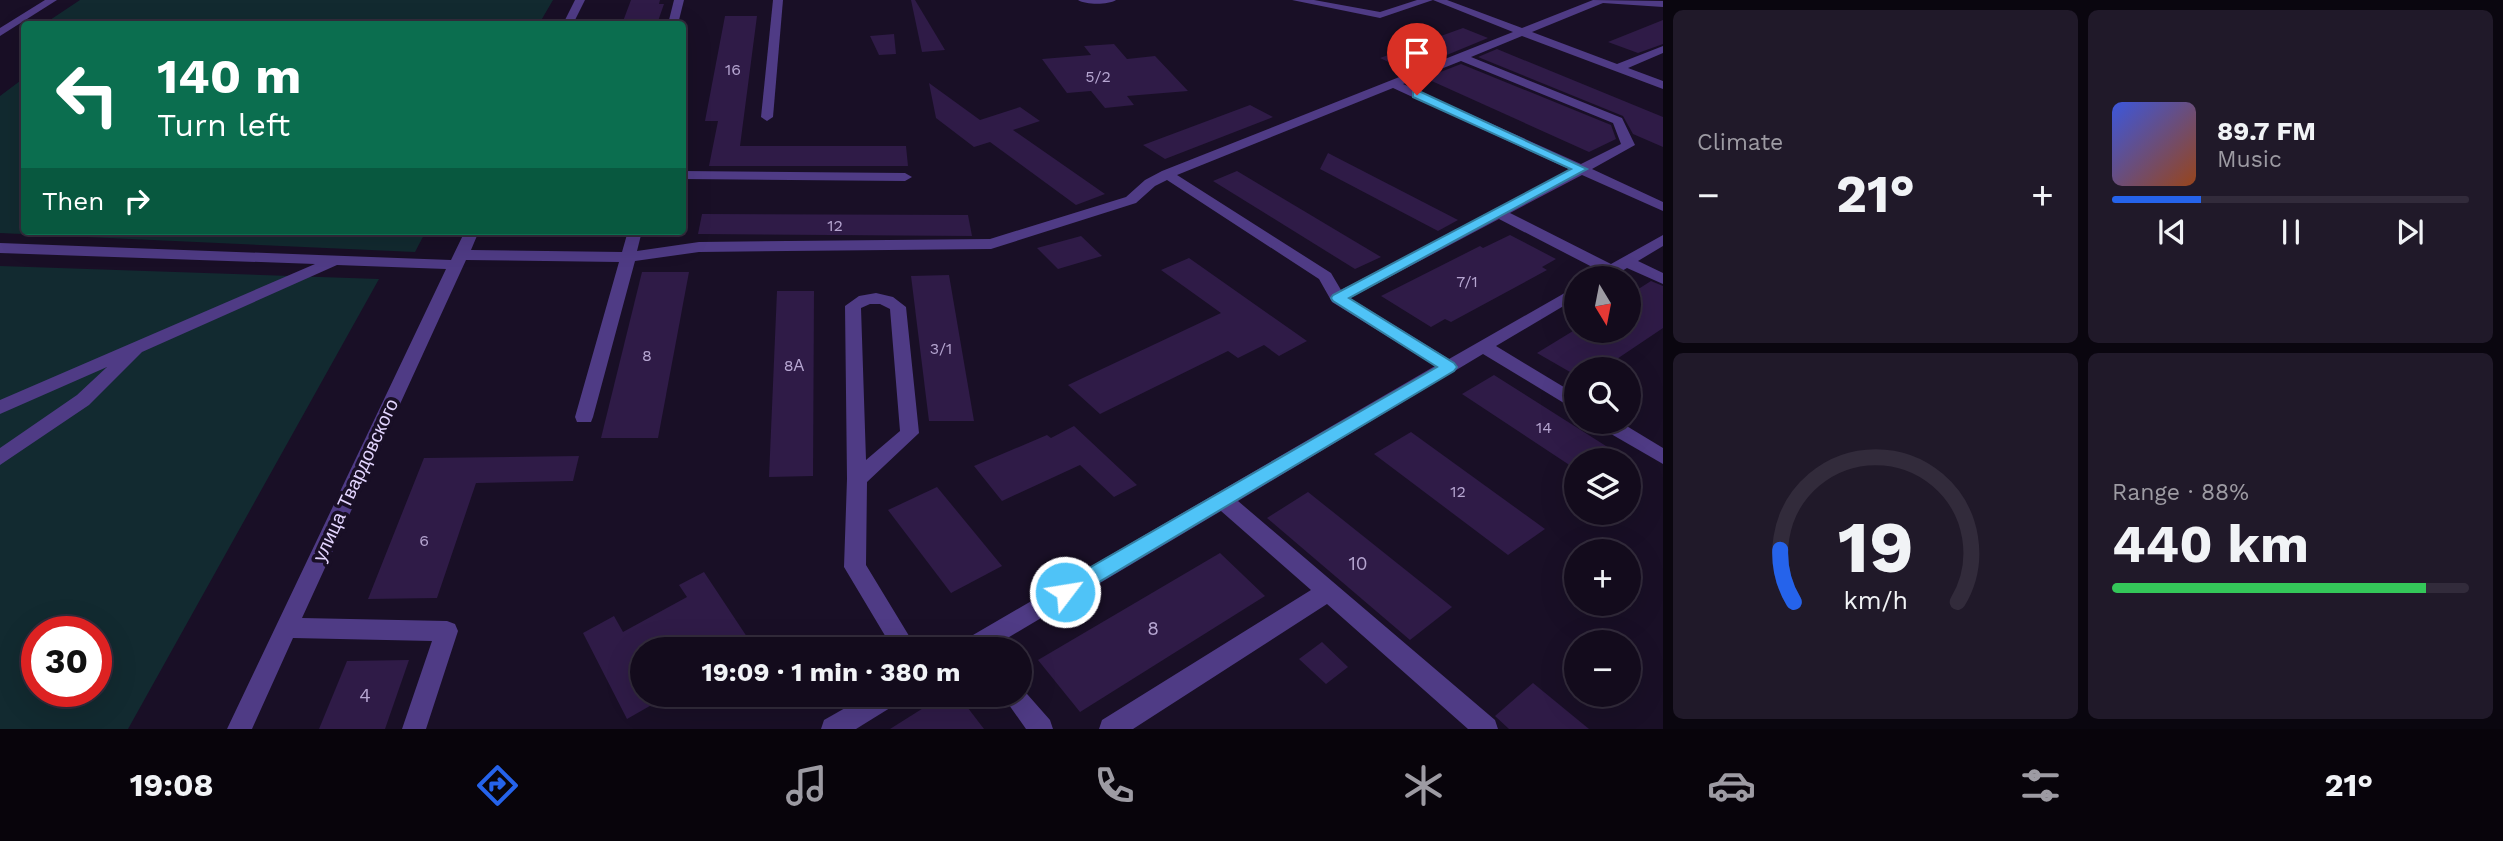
<!DOCTYPE html>
<html lang="en">
<head>
<meta charset="utf-8">
<style>
	:root { --surface:#130b1c; --page:#201929; --text:#f1f3f6; --muted:#9d9ba3; --line:#322b3b; --accent:#2563eb }
	body { margin:0; font-family:"Work Sans",sans-serif; background:var(--page); color:var(--text); height:100vh; display:flex; flex-direction:column; font-size:26px; white-space:nowrap }
	* { box-sizing:border-box; margin:0 }
	p { font-size:23px; color:var(--muted) }
	.icon { flex:none; width:38px; height:38px; fill:none; stroke:currentColor; stroke-width:2; stroke-linecap:round; stroke-linejoin:round }
	.map { position:relative; flex:1; overflow:hidden }
	.details { display:flex; flex-direction:column; gap:10px; padding:10px; background:#0a060f; width:840px }
	.details>* { flex:none }
	.hud { position:absolute; left:21px; top:21px; width:665px; height:214px; border-radius:7px; box-shadow:0 7px 28px #0002,0 0 0 2px var(--line); background:#0b6e4f; color:#fff; overflow:hidden }
	.needle { width:46px; rotate:170deg }
	.tools { position:absolute; left:1564px; top:266px; display:grid; gap:14px }
	.tools a { display:grid; place-items:center; width:77px; height:77px; border-radius:50%; background:var(--surface); box-shadow:0 7px 28px #0002,0 0 0 2px var(--line); font-size:35px }
	.speed { position:absolute; left:21px; top:616px; display:flex; gap:14px; font-size:35px; font-weight:700; text-align:center }
	.speed>* { display:grid; place-content:center; width:91px; height:91px; border-radius:50%; background:var(--surface); box-shadow:0 7px 28px #0002,0 0 0 2px var(--line); line-height:1 }
	.speed .limit { border:10px solid #d22; background:#fff; color:#111 }
	.pin { position:absolute; display:grid; place-items:center; width:60px; height:60px; color:#fff; margin:-72px -30px; border-radius:50% 50% 50% 0; rotate:-45deg; box-shadow:0 0 7px #0007 }
	.pin .icon { rotate:45deg }
	.me { position:absolute; width:77px; margin:-38px; rotate:59deg; stroke-linejoin:round; filter:drop-shadow(0 0 5px #0008) }
	.turn { display:flex; align-items:center; gap:24px; height:147px; padding:0 21px; font-size:32px }
	.turn .icon { width:91px; height:91px; stroke-width:2.5 }
	.turn b { display:block; font-size:49px; line-height:60px }
	.then { display:flex; align-items:center; height:66px; padding:0 21px; background:#0003; gap:14px; font-size:26px }
	.big { font-size:52px; font-weight:700; line-height:1.1 }
	.details .card { flex:1; display:flex; flex-direction:column; justify-content:center; gap:10px; min-width:0; padding:0 24px; border-radius:10px; background:var(--page) }
	.details .dial { align-items:center; gap:0 }
	.dial svg { height:182px; overflow:visible; fill:none; stroke:var(--line); stroke-width:7; stroke-linecap:round; text-anchor:middle }
	.dial text { fill:var(--text); stroke:none }
	.song { display:flex; align-items:center; gap:21px }
	.cover { width:84px; height:84px; border-radius:10px; background:linear-gradient(135deg,hsl(230 70% 55%),hsl(20 70% 35%)) }
	.played { height:7px; border-radius:4px; background:linear-gradient(90deg,var(--accent) 25%,var(--line) 25%) }
	.keys { display:flex; justify-content:space-around; direction:ltr }
	.heat { display:flex; justify-content:space-between; align-items:center; font-size:38px; direction:ltr }
	.charge { height:10px; border-radius:5px; background:linear-gradient(90deg,#34c759 88%,var(--line) 0) }
	.details .tiles { flex:1; display:grid; gap:10px; grid-template-columns:repeat(2,1fr) }
	.trip { position:absolute; left:630px; top:637px; width:402px; height:70px; border-radius:35px; background:var(--surface); box-shadow:0 7px 28px #0002,0 0 0 2px var(--line); font-weight:700; line-height:70px; text-align:center }
	.dock { display:flex; height:112px; justify-content:space-around; align-items:center; background:#08040b; color:var(--muted) }
	.dock .icon { width:49px; height:49px }
	.dock .current { color:var(--accent) }
	.dock b { font-size:32px; color:var(--text) }
	main { display:flex; flex:1; min-height:0 }
	.map>svg:first-child { display:block }
	.green { fill:#122a30; fill-rule:evenodd }
	.building { fill:#2f1b47 }
	.lines { fill:none; stroke-linecap:round; stroke-linejoin:round }
	.minor { fill:#4f3b85; fill-rule:evenodd }
	.route { fill:#4fc3f7; stroke:#337fa1; stroke-width:2 }
	.labels { text-anchor:middle; stroke-width:7; stroke-linejoin:round; paint-order:stroke }
	.number-label { font-size:16px; fill:#b6a6d1 }
	.street-label { font-size:19px; fill:#e3d5ff; stroke:#190f26 }
	.near-number-label { font-size:19px; fill:#b6a6d1 }
</style>
</head>
<body>
<main>
<div class="map">
<svg width="1663" height="729" viewBox="0 0 1663 729">
	<rect width="100%" height="100%" fill="#190f26"/>
	<g class="green">
		<path d="M 80,0 L 553,0 L 539,24 L 67,24 L 50,20 Z"/>
		<path d="M 24,78 L 24,231 L 426,231 L 415,252 L 0,233 L 0,96 Z"/>
		<path d="M 0,266 L 379,279 L 128,729 L 0,729 ZM 37,632 L 96,632 L 96,691 L 37,691 Z"/>
	</g>
	<g class="building">
		<path d="M 631,0 L 660,0 L 659,4 L 664,4 L 657,24 L 622,24 Z"/>
		<path d="M 911,0 L 915,0 L 945,50 L 922,52 Z"/>
		<path d="M 725,16 L 757,16 L 740,146 L 906,146 L 908,166 L 709,166 L 718,121 L 705,121 Z"/>
		<path d="M 1663,20 L 1663,44 L 1638,53 L 1608,42 Z"/>
		<path d="M 1463,28 L 1488,38 L 1408,71 L 1380,58 Z"/>
		<path d="M 894,34 L 896,54 L 879,55 L 870,36 Z"/>
		<path d="M 1114,44 L 1127,59 L 1155,56 L 1188,91 L 1127,96 L 1134,105 L 1105,108 L 1091,91 L 1067,93 L 1042,59 L 1091,55 L 1084,46 Z"/>
		<path d="M 1497,49 L 1663,117 L 1663,147 L 1633,134 L 1623,116 L 1478,57 Z"/>
		<path d="M 1461,64 L 1611,125 L 1616,139 L 1589,152 L 1425,78 Z"/>
		<path d="M 929,83 L 980,120 L 1020,107 L 1040,121 L 1013,130 L 1105,194 L 1076,205 L 990,142 L 974,147 L 936,118 Z"/>
		<path d="M 1250,105 L 1273,117 L 1165,159 L 1143,145 Z"/>
		<path d="M 1328,153 L 1458,220 L 1438,231 L 1320,169 Z"/>
		<path d="M 1237,171 L 1381,257 L 1355,269 L 1213,181 Z"/>
		<path d="M 702,214 L 968,215 L 972,236 L 698,234 Z"/>
		<path d="M 1510,235 L 1556,259 L 1542,267 L 1547,270 L 1451,322 L 1445,319 L 1431,327 L 1381,296 L 1480,246 L 1483,248 Z"/>
		<path d="M 1081,236 L 1102,256 L 1058,269 L 1037,248 Z"/>
		<path d="M 1189,258 L 1307,341 L 1279,356 L 1264,345 L 1238,358 L 1228,351 L 1100,414 L 1068,385 L 1221,313 L 1161,270 Z"/>
		<path d="M 642,272 L 689,272 L 658,438 L 601,438 Z"/>
		<path d="M 949,275 L 974,421 L 929,421 L 911,276 Z"/>
		<path d="M 1651,281 L 1663,286 L 1663,328 L 1602,369 L 1577,369 L 1577,376 L 1537,353 L 1573,331 L 1629,331 L 1629,295 Z"/>
		<path d="M 777,291 L 814,291 L 813,476 L 769,477 Z"/>
		<path d="M 1494,375 L 1628,460 L 1577,460 L 1577,470 L 1462,394 Z"/>
		<path d="M 1074,426 L 1137,485 L 1114,497 L 1080,465 L 1002,501 L 974,466 L 1047,435 L 1051,438 Z"/>
		<path d="M 1411,432 L 1545,529 L 1508,555 L 1374,454 Z"/>
		<path d="M 579,456 L 573,481 L 476,483 L 437,598 L 368,599 L 424,458 Z"/>
		<path d="M 937,487 L 1002,566 L 951,593 L 888,510 Z"/>
		<path d="M 1308,492 L 1452,607 L 1410,640 L 1267,518 Z"/>
		<path d="M 1220,553 L 1265,596 L 1080,712 L 1038,660 Z"/>
		<path d="M 704,572 L 755,649 L 642,649 L 642,695 L 669,695 L 627,719 L 583,633 L 614,616 L 623,632 L 687,597 L 679,585 Z"/>
		<path d="M 1322,642 L 1348,667 L 1326,684 L 1299,659 Z"/>
		<path d="M 409,660 L 385,729 L 319,729 L 347,661 Z"/>
		<path d="M 1533,683 L 1589,729 L 1509,729 L 1495,716 Z"/>
		<path d="M 944,695 L 958,695 L 984,729 L 890,729 Z"/>
	</g>
	<g class="lines">
		<g class="minor">
			<path d="M 45,0 L 57,0 L 0,36 L 0,28 Z"/>
			<path d="M 575,0 L 585,0 L 573,24 L 563,24 Z"/>
			<path d="M 674,0 L 684,0 L 678,24 L 668,24 Z"/>
			<path d="M 773,0 L 783,0 L 773,117 L 767,121 L 761,117 Z"/>
			<path d="M 1078,0 L 1116,0 C 1108,5 1086,5 1078,0 Z"/>
			<path d="M 1292,0 L 1314,0 L 1380,12 L 1417,0 L 1447,0 L 1522,28 L 1593,0 L 1663,1 L 1663,7 L 1603,3 L 1532,32 L 1617,64 L 1663,46 L 1663,53 L 1628,68 L 1663,81 L 1663,89 L 1522,36 L 1471,57 L 1622,118 L 1635,145 L 1592,169 L 1663,202 L 1663,211 L 1582,175 L 1510,213 L 1611,264 L 1663,235 L 1663,246 L 1638,261 L 1663,273 L 1663,284 L 1627,268 L 1610,278 L 1591,278 L 1600,271 L 1499,219 L 1350,298 L 1449,359 L 1577,286 L 1577,298 L 1496,346 L 1577,395 L 1577,411 L 1483,354 L 1238,501 L 1495,720 L 1498,729 L 1468,729 L 1327,604 L 1133,729 L 1099,729 L 1102,720 L 1311,590 L 1221,511 L 989,649 L 958,649 L 961,642 L 1435,366 L 1332,302 L 1319,279 L 1167,180 L 1155,186 L 1136,203 L 991,249 L 699,252 L 635,261 L 593,417 L 591,422 L 577,422 L 575,417 L 619,262 L 466,260 L 302,618 L 447,621 L 455,624 L 458,631 L 426,729 L 402,729 L 432,641 L 293,638 L 252,729 L 227,729 L 446,269 L 337,265 L 142,352 L 89,405 L 0,465 L 0,448 L 77,395 L 107,367 L 0,414 L 0,400 L 315,264 L 0,253 L 0,243 L 451,260 L 465,231 L 479,231 L 471,250 L 622,252 L 628,231 L 642,231 L 637,251 L 699,242 L 990,239 L 1126,197 L 1145,180 L 1162,171 L 1513,32 L 1433,0 L 1380,18 ZM 1461,61 L 1613,123 L 1621,144 L 1581,164 L 1403,84 ZM 1393,88 L 1571,170 L 1341,290 L 1331,273 L 1177,175 Z"/>
			<path d="M 682,171 L 905,173 L 912,177 L 905,181 L 682,179 Z"/>
			<path d="M 876,293 L 893,297 L 906,307 L 919,433 L 867,482 L 866,565 L 917,649 L 893,649 L 844,567 L 847,479 L 845,306 L 859,296 ZM 870,304 L 880,304 L 890,309 L 900,431 L 866,460 L 861,308 Z"/>
			<path d="M 1597,422 L 1620,422 L 1663,448 L 1663,464 L 1599,427 Z"/>
			<path d="M 1020,686 L 1050,720 L 1053,729 L 1026,729 L 1002,695 L 1020,695 Z"/>
			<path d="M 868,695 L 902,695 L 898,703 L 856,729 L 821,729 L 824,720 Z"/>
		</g>
	</g>
	<path class="route" d="M 1413,92 L 1421,92 L 1587,169 L 1349,298 L 1454,363 L 1457,367 L 1454,371 L 1072,598 L 1065,601 L 1058,598 L 1055,592 L 1058,586 L 1437,367 L 1333,301 L 1331,298 L 1333,295 L 1571,169 L 1413,97 Z"/>
	<g class="labels">
		<g class="number-label">
			<text x="733" y="75">16</text>
			<text x="1098" y="82">5/2</text>
			<text x="835" y="231">12</text>
			<text x="1467" y="287">7/1</text>
			<text x="941" y="354">3/1</text>
			<text x="647" y="361">8</text>
			<text x="794" y="371">8А</text>
			<text x="1544" y="433">14</text>
			<text x="1458" y="497">12</text>
			<text x="424" y="546">6</text>
		</g>
		<g class="street-label">
			<text transform="translate(355 480) rotate(-65)" y="7">улица Твардовского</text>
		</g>
		<g class="near-number-label">
			<text x="1358" y="570">10</text>
			<text x="1153" y="635">8</text>
			<text x="365" y="702">4</text>
		</g>
	</g>
</svg>
<div class="tools">
<a><svg class="needle" viewBox="-14 -14 28 28"><path d="M0-13l5 13h-10z" fill="#e53935"/><path d="M0 13l5-13h-10z" fill="#9d9ba3"/></svg></a>
<a><svg class="icon" aria-label="search" viewBox="0 0 24 24"><circle cx="10" cy="10" r="6"/><path d="M15 15l6 6"/></svg></a>
<a><svg class="icon" aria-label="layers" viewBox="0 0 24 24"><path d="M12 4l9 5-9 5-9-5zM3 14l9 5 9-5"/></svg></a>
<a>+</a>
<a>−</a>
</div>
<div class="speed"><div class="limit">30</div></div>
<div class="pin" style="left:1417px;top:95px;background:#d93025"><svg class="icon" aria-label="arrive" viewBox="0 0 24 24"><path d="M6 21V4h12l-3 4 3 4H6"/></svg></div>
<svg class="me" style="left:1065px;top:592px" viewBox="-20 -20 40 40"><circle r="17" fill="#4fc3f7" stroke="#fff" stroke-width="3"/><path d="M0-11L8 9 0 5-8 9z" fill="#fff"/></svg>
<div class="trip">19:09 · 1 min · 380 m</div>
<div class="hud">
<div class="turn"><svg class="icon" aria-label="left" viewBox="0 0 24 24"><path d="M17 20v-9H6M10 6l-5 5 5 5"/></svg><div><b>140 m</b>Turn left</div></div>
<div class="then">Then<svg class="icon" aria-label="right" viewBox="0 0 24 24"><path d="M7 20v-9h11M14 6l5 5-5 5"/></svg></div>
</div>
</div>
<section class="details">
<div class="tiles">
<div class="card"><p>Climate</p>
<div class="heat"><a>−</a><b class="big">21°</b><a>+</a></div>
</div>
<div class="card">
<div class="song"><i class="cover"></i><div><b>89.7 FM</b><p>Music</p></div></div>
<div class="played"></div>
<div class="keys"><svg class="icon" aria-label="previous" viewBox="0 0 24 24"><path d="M18 5L8 12l10 7zM5 5v14"/></svg><svg class="icon" aria-label="pause" viewBox="0 0 24 24"><path d="M8 5v14M16 5v14"/></svg><svg class="icon" aria-label="next" viewBox="0 0 24 24"><path d="M6 5l10 7-10 7zM19 5v14"/></svg></div>
</div>
<div class="card dial"><svg viewBox="0 0 100 80">
<path d="M14 69A42 42 0 1 1 86 69"/>
<path d="M14 69A42 42 0 0 1 8 46" stroke="#2563eb"/>
<text x="50" y="56" font-size="32" font-weight="700">19</text>
<text x="50" y="72" font-size="11">km/h</text>
</svg></div>
<div class="card"><p>Range · 88%</p><b class="big">440 km</b><div class="charge"></div></div>
</div>
</section>
</main>
<nav class="dock">
<b>19:08</b>
<svg class="icon current" aria-label="directions" viewBox="0 0 24 24"><path d="M12 3l9 9-9 9-9-9zM9 14v-3h6M13 9l2 2-2 2"/></svg>
<svg class="icon" aria-label="music" viewBox="0 0 24 24"><path d="M9 18V5l10-2v13"/><circle cx="6" cy="18" r="3"/><circle cx="16" cy="16" r="3"/></svg>
<svg class="icon" aria-label="phone" viewBox="0 0 24 24"><path d="M5 4h4l2 5-3 2q2 4 5 5l2-3 5 2v4C11 20 4 13 5 4z"/></svg>
<svg class="icon" aria-label="climate" viewBox="0 0 24 24"><path d="M12 3v18M4 7l16 10M4 17L20 7"/></svg>
<svg class="icon" aria-label="car" viewBox="0 0 24 24"><path d="M5 17H2v-5l4-1 3-4h7l3 4 3 1v5h-3M9 17h6M6 11h13"/><circle cx="7" cy="17" r="2"/><circle cx="17" cy="17" r="2"/></svg>
<svg class="icon" aria-label="filters" viewBox="0 0 24 24"><path d="M4 7h16M4 17h16"/><circle cx="9" cy="7" r="2"/><circle cx="15" cy="17" r="2"/></svg>
<b>21°</b>
</nav>
</body>
</html>
